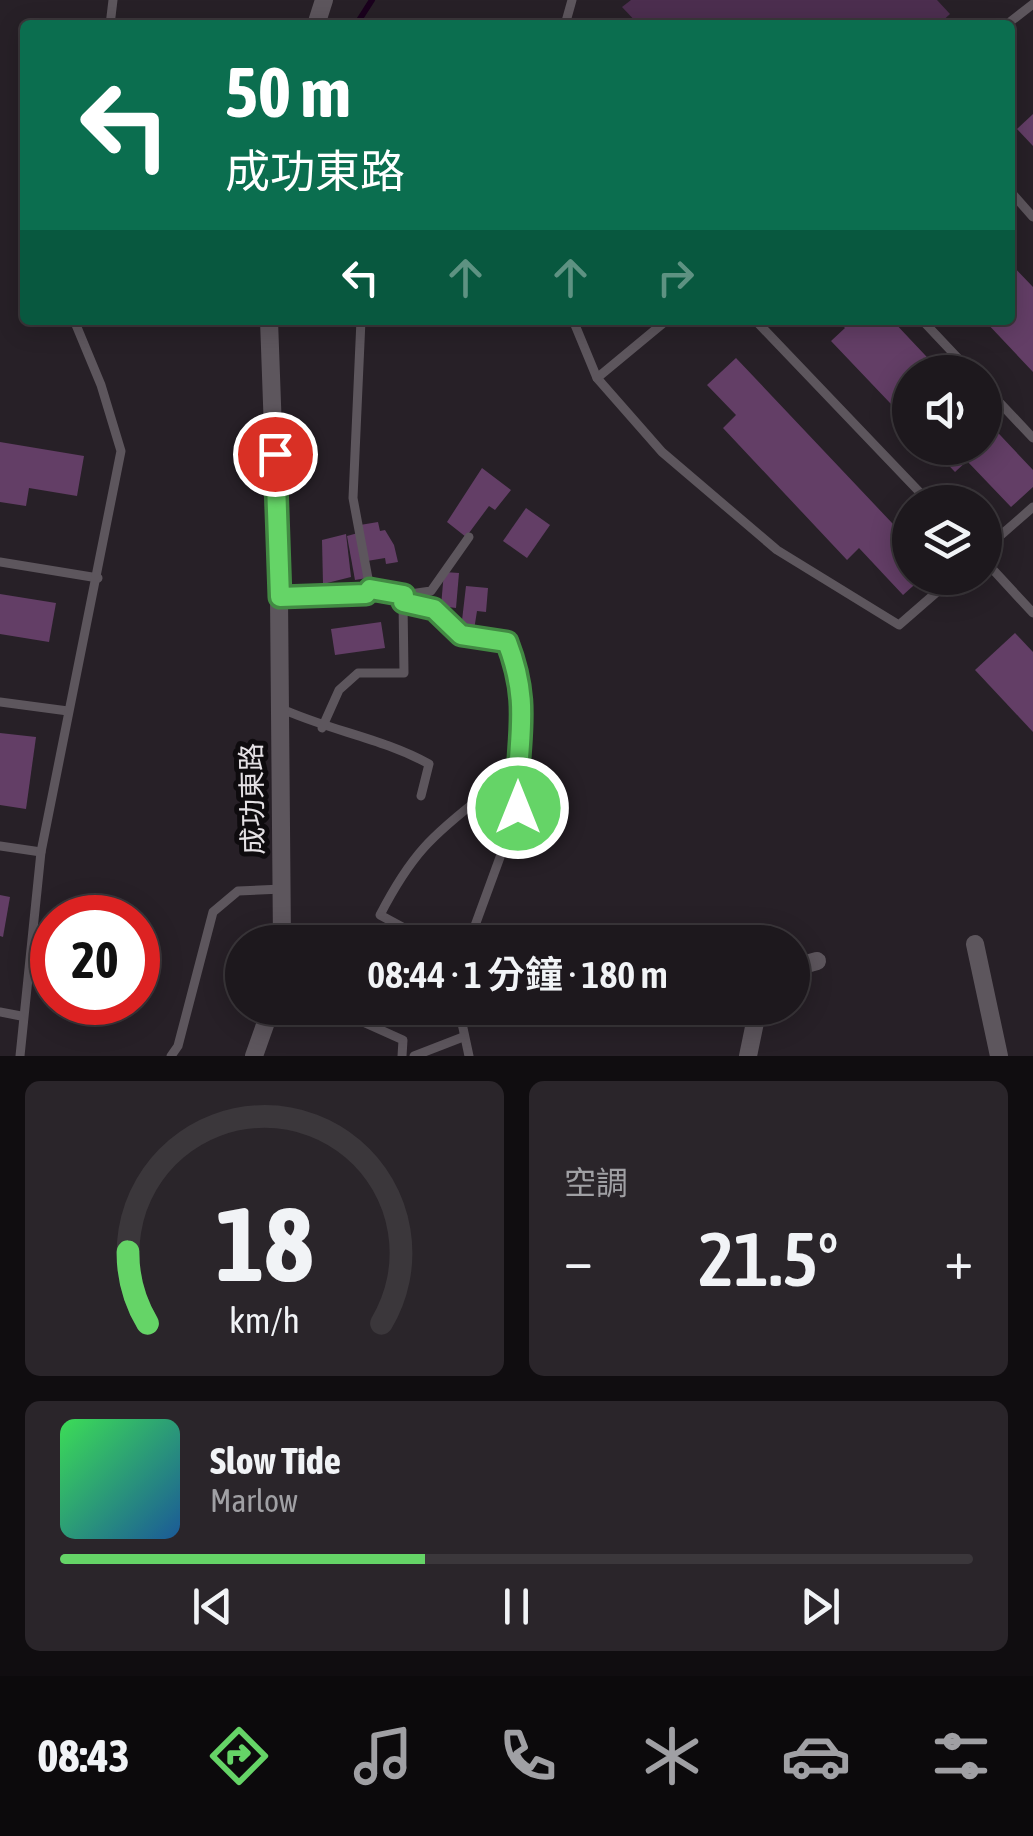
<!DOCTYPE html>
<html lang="zh-TW">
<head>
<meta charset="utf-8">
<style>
	:root { --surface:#1d181d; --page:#2a252a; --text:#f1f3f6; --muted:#a0a0a4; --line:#3b373b; --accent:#65d467 }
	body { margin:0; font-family:"Asap Condensed","Noto Sans TC",sans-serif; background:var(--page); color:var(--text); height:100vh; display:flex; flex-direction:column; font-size:38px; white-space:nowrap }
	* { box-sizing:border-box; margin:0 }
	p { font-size:32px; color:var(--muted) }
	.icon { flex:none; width:55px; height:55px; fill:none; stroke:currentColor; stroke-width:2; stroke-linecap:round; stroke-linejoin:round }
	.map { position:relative; height:1056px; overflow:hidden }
	.details { display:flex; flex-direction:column; gap:25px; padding:25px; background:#100d10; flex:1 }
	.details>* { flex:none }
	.hud { position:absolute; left:20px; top:20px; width:995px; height:305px; border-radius:10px; box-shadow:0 5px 25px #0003,0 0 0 2px var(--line); background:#0b6e4f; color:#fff; overflow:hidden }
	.tools { position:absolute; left:892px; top:355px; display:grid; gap:20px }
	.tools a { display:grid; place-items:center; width:110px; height:110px; border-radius:50%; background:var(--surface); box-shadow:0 5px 25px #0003,0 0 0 2px var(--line); font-size:50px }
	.speed { position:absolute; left:30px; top:895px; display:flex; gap:20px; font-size:50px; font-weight:700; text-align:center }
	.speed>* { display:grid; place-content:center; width:130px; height:130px; border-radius:50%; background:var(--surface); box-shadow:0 5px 25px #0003,0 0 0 2px var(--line); line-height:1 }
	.speed .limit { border:15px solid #d22; background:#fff; color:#111 }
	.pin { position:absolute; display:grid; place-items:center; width:85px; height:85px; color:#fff; margin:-42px; border:5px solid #fff; border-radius:50%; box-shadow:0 2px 10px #0007 }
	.me { position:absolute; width:110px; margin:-55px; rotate:0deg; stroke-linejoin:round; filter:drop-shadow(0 0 8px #0008) }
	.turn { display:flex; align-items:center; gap:35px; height:210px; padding:0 40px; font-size:45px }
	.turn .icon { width:130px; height:130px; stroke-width:2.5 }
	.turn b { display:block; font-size:70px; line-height:85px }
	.lanes { display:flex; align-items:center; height:95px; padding:0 40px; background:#0003; justify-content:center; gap:50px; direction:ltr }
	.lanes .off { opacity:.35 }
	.big { font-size:75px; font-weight:600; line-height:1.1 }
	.details .tile { flex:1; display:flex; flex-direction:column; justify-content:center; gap:15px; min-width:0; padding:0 35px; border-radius:15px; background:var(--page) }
	.details .dial { align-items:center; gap:0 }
	.dial svg { height:260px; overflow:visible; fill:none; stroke:var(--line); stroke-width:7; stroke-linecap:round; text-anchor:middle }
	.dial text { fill:var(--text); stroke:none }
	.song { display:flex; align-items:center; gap:30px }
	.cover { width:120px; height:120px; border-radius:15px; background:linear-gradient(135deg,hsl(130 70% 55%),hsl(210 70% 35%)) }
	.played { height:10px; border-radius:5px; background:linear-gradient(90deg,var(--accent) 40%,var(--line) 40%) }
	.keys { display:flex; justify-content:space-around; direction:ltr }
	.heat { display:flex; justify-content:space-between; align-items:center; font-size:55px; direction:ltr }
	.details .tiles { flex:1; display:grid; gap:25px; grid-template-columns:1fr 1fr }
	.tile:last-child { grid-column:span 2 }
	.trip { position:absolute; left:225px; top:925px; width:585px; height:100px; border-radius:50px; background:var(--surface); box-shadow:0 5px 25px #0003,0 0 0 2px var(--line); font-weight:600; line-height:100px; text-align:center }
	.menu { display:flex; height:160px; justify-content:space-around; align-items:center; background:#0c0a0c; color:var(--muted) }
	.menu .icon { width:70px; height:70px }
	.menu .selected { color:var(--accent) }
	.menu b { font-size:45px; color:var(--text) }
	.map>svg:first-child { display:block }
	.green { fill:#4c2e4f }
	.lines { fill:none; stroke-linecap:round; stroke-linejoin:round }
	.stream { stroke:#1a001d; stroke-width:6 }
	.building { fill:#633e66 }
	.lane { stroke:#5d565d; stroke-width:9 }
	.street { stroke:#5d565d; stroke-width:18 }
	.route-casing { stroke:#428a43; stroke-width:25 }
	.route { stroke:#65d467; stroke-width:18 }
	.labels { text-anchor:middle; stroke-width:10; stroke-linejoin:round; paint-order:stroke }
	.street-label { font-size:28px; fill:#e5e1e5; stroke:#0e0b0e }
</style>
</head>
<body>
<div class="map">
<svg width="1033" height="1056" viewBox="0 0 1033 1056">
	<rect width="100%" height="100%" fill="#272027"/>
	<path class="green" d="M 631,0 L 937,0 L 950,14 L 938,25 L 639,25 L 622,7 Z"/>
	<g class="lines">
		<path class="stream" d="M 356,25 L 372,0"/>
	</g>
	<g class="building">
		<path d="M 1033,114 L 1033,146 L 1017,129 Z"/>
		<path d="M 1010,263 L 1033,287 L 1033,372 L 984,320 L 1010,320 Z"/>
		<path d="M 837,320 L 892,320 L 941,372 L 910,372 L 910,424 L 831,341 L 845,328 Z"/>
		<path d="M 736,358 L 910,542 L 910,578 L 922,578 L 903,595 L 859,548 L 847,560 L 723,428 L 736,415 L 707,385 Z"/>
		<path d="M 985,419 L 1033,470 L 1033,487 L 1011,507 L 967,461 L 955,472 L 932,448 L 985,448 Z"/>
		<path d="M 0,442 L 84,456 L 77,496 L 29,488 L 26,506 L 0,502 Z"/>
		<path d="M 482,468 L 511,490 L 495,510 L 489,506 L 466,537 L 447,522 Z"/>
		<path d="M 526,508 L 550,525 L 527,558 L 503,541 Z"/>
		<path d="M 378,522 L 380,531 L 385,530 L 394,545 L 398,562 L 386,564 L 385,558 L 367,561 L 360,525 Z"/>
		<path d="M 358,533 L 367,578 L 355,580 L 347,536 Z"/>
		<path d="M 346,534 L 351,577 L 323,584 L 322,540 Z"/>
		<path d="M 444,572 L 459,573 L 456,608 L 441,606 Z"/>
		<path d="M 466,586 L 488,588 L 486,612 L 477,611 L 474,630 L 461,629 Z"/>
		<path d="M 0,594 L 56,603 L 49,642 L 0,634 Z"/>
		<path d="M 381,622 L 385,648 L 335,655 L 331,629 Z"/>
		<path d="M 1015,633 L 1033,652 L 1033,732 L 975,670 Z"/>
		<path d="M 0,733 L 36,737 L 26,809 L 0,805 Z"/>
		<path d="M 0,895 L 10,897 L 3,937 L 0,936 Z"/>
	</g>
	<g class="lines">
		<g class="lane">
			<path d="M 110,25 L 113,0"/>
			<path d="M 565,25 L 572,0"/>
			<path d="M 1006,25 L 1033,4"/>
			<path d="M 1010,191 L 1033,217"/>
			<path d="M 361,320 L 353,498 L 370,589 L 403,595 L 403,602 L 434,609 L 461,635 L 507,641 L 525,708 L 516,766 L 518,808 L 469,942"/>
			<path d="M 573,320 L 597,378 L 662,452 L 777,550 L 899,625 L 953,578"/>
			<path d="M 755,320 L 929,502"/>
			<path d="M 922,320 L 971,372"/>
			<path d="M 597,378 L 667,320"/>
			<path d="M 985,387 L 1033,438"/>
			<path d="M 985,549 L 1033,507"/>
			<path d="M 985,561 L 1033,613"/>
			<path d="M 0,562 L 98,578"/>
			<path d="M 403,595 L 431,591 L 469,537"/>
			<path d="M 279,597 L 366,594 L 370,589"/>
			<path d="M 0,702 L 68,711"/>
			<path d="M 280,708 C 330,731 382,738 429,764 L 421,796"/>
			<path d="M 322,728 L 339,690 L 358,673 L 404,673 L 403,602"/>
			<path d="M 0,846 L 41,852"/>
			<path d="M 430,942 L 380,915 C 411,855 431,836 484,795"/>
			<path d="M 442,1008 L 460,1014 L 461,1008"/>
			<path d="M 0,1012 L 21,1016"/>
			<path d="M 345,1014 L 403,1040 L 402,1056"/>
			<path d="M 460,1014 L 469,1056"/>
			<path d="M 20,1056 L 41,852 L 121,451 L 101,385 L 74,320"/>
			<path d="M 171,1056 L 178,1046 L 213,912 L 238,891 L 282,889"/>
			<path d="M 414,1056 L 463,1037"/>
		</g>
		<g class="street">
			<path d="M 316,25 L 324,0"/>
			<path d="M 269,320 L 279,597 L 282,942"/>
			<path d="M 975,944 L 999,1056"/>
			<path d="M 792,968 L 817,961"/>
			<path d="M 254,1056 L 271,1008"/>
			<path d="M 748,1056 L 758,1008"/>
		</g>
	</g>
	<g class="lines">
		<defs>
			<path id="route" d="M 275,454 L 280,597 L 366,594 L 370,589 L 404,595 L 403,602 L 434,609 L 461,635 L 507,642 C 533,709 515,741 518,808"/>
		</defs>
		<use href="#route" class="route-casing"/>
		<use href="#route" class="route"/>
	</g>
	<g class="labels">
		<g class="street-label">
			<text transform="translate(252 799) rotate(-91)" y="10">成功東路</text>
		</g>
	</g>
</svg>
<div class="tools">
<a><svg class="icon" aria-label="sound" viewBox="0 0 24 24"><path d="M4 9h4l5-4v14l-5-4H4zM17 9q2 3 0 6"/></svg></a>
<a><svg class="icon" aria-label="layers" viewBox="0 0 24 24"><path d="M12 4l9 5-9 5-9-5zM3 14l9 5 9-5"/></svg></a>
</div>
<div class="speed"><div class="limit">20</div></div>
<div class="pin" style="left:275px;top:454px;background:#d93025"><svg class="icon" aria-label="arrive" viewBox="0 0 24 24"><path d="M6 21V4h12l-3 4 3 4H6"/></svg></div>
<svg class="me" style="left:518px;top:808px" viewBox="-20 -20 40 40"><circle r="17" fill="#65d467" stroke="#fff" stroke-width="3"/><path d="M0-11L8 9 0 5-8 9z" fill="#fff"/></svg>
<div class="trip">08:44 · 1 分鐘 · 180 m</div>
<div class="hud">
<div class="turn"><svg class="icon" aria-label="left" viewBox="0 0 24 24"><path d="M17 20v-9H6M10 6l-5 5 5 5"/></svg><div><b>50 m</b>成功東路</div></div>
<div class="lanes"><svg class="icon" aria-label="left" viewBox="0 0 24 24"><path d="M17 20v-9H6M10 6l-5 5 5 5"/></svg><svg class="icon off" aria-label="ahead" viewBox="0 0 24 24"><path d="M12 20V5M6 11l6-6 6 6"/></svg><svg class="icon off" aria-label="ahead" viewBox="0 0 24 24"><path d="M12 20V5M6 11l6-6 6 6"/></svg><svg class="icon off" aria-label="right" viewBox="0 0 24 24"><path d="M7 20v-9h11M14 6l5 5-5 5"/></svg></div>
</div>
</div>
<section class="details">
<div class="tiles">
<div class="tile dial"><svg viewBox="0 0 100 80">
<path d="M14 69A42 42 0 1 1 86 69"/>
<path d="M14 69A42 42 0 0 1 8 47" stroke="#65d467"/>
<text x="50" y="56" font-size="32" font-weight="700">18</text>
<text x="50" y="72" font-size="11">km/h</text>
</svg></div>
<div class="tile"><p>空調</p>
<div class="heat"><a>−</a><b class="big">21.5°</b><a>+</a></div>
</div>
<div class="tile">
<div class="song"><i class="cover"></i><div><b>Slow Tide</b><p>Marlow</p></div></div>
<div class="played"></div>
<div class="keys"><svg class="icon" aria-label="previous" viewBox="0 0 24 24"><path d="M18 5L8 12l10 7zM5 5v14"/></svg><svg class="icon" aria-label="pause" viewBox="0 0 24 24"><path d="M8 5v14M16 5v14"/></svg><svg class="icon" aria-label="next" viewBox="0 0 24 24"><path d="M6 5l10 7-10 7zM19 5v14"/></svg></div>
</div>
</div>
</section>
<nav class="menu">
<b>08:43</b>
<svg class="icon selected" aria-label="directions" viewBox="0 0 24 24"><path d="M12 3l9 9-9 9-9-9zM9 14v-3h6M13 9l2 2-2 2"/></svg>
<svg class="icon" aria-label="music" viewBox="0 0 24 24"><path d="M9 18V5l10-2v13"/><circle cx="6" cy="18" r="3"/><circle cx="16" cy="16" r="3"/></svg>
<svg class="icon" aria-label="phone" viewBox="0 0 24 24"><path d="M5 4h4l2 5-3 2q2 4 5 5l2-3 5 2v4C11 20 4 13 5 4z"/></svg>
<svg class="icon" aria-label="climate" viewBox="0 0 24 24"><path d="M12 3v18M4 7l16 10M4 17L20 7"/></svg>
<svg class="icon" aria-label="car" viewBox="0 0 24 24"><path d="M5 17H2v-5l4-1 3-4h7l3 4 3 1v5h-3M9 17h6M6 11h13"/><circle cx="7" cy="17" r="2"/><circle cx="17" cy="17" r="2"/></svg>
<svg class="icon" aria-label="filters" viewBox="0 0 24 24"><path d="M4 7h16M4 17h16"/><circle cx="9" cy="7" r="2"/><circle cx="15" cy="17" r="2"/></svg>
</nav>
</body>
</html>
